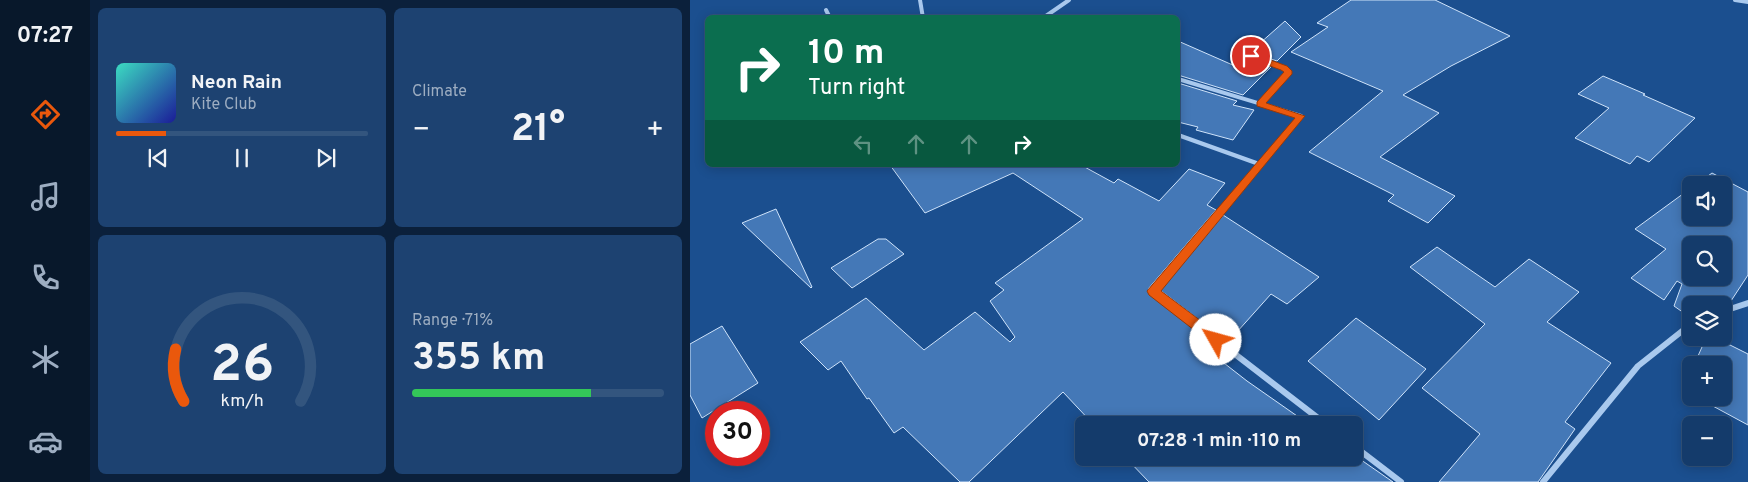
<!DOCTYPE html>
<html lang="en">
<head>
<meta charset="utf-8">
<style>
	:root { --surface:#143b6b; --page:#1d4271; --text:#f1f3f6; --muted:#9dadc1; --line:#33557e; --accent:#ea580c }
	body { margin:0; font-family:Overpass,sans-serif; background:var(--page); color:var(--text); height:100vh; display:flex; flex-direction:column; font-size:19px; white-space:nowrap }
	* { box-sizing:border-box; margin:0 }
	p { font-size:16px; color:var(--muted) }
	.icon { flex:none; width:28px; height:28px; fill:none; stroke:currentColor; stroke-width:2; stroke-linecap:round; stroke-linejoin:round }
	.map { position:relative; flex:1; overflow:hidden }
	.drawer { display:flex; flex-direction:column; gap:8px; padding:8px; background:#0b203b; width:600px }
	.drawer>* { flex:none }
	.hud { position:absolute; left:15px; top:15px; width:475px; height:152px; border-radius:8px; box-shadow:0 2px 12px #0003,0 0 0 1px var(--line); background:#0b6e4f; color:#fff; overflow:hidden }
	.fabs { position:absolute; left:992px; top:176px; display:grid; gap:10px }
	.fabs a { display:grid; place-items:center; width:50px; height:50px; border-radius:8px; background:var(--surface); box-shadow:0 2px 12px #0003,0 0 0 1px var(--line); font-size:25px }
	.speed { position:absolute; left:15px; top:401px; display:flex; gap:10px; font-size:25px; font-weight:700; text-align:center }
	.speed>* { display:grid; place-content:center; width:65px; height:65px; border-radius:50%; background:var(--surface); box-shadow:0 2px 12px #0003,0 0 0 1px var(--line); line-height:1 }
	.speed .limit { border:8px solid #d22; background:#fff; color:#111 }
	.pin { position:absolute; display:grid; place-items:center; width:42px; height:42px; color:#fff; margin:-21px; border:2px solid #fff; border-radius:50%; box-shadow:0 1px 5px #0007 }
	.me { position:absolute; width:55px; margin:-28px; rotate:308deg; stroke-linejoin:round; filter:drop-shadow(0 0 4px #0008) }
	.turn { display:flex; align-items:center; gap:18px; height:105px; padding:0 20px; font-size:22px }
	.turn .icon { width:65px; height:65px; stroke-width:2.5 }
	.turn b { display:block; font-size:35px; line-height:42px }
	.lanes { display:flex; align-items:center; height:48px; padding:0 20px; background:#0003; justify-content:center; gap:25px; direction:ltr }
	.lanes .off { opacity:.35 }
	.big { font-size:38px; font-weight:700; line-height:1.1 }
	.drawer .widget { flex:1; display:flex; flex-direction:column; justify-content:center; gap:8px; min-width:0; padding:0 18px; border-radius:8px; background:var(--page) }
	.drawer .dial { align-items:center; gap:0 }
	.dial svg { height:130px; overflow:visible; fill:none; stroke:var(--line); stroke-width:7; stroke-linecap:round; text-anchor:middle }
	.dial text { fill:var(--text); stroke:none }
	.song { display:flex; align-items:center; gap:15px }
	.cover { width:60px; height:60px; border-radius:8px; background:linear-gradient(135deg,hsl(170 70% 55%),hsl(240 70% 35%)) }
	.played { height:5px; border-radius:2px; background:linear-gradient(90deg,var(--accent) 20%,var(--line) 20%) }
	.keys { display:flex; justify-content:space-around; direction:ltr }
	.heat { display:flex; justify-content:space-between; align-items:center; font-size:28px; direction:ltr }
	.charge { height:8px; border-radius:4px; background:linear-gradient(90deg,#34c759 71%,var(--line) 0) }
	.drawer .tiles { flex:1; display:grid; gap:8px; grid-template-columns:repeat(2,1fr) }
	.trip { position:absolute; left:385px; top:416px; width:288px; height:50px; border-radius:8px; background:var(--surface); box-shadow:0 2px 12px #0003,0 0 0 1px var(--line); font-weight:700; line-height:50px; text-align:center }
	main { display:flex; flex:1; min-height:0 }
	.dock { display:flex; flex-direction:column; width:90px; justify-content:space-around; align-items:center; background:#08182b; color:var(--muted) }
	.dock .icon { width:35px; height:35px }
	.dock .selected { color:var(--accent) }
	.dock b { font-size:22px; color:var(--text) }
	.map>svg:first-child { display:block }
	.building { fill:#4478b7; stroke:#cfe3fa; fill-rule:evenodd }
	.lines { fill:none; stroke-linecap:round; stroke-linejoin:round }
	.street-far2 { stroke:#a9c9ee; stroke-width:4 }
	.street-far1 { stroke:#a9c9ee; stroke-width:4.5 }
	.street { stroke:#a9c9ee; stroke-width:6 }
	.route { fill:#ea580c; stroke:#983908 }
</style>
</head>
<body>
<main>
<nav class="dock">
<b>07:27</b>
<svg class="icon selected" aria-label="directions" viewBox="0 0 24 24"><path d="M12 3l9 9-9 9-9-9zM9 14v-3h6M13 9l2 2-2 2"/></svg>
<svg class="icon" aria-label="music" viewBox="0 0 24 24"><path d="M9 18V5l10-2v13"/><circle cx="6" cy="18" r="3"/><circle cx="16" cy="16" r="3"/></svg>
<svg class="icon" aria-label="phone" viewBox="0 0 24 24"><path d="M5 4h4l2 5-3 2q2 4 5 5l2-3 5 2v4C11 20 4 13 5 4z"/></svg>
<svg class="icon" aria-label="climate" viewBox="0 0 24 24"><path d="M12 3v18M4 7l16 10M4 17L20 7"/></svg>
<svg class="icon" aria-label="car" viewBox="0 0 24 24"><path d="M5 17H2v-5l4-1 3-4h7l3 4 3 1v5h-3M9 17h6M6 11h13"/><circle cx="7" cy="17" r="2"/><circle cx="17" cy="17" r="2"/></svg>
</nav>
<section class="drawer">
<div class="tiles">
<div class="widget">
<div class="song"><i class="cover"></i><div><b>Neon Rain</b><p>Kite Club</p></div></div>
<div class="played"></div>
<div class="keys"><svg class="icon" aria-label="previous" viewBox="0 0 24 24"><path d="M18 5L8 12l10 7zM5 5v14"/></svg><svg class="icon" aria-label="pause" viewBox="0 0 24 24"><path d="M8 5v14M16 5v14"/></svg><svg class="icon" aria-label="next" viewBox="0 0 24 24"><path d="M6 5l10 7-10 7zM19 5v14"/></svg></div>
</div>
<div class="widget"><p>Climate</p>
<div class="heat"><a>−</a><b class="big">21°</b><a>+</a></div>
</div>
<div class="widget dial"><svg viewBox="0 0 100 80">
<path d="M14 69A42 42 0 1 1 86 69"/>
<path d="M14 69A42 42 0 0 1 9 37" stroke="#ea580c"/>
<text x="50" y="56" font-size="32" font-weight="700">26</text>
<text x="50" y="72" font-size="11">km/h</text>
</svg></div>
<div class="widget"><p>Range · 71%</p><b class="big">355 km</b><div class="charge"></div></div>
</div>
</section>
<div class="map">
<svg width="1058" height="482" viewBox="0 0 1058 482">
	<rect width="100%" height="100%" fill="#1b4f8f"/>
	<g class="building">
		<path d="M 661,0 L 745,0 L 820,36 L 761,66 L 713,95 L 749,113 L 690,157 L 765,196 L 738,223 L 698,201 L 704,195 L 619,152 L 693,91 L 601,52 L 638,27 L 627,23 Z"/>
		<path d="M 595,21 L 611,37 L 587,61 L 560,52 Z"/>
		<path d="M 488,41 L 545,66 L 554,58 L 581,67 L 553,95 L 488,75 Z"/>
		<path d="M 913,76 L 955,94 L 953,95 L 1005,118 L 959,162 L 947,156 L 940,164 L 885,138 L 919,108 L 888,94 Z"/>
		<path d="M 488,83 L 547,101 L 543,105 L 564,110 L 543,140 L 506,130 L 508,127 L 488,122 Z"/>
		<path d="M 200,165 L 391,165 L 424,183 L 428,179 L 469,201 L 499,169 L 535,183 L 517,205 L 526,210 L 459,288 L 458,292 L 531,350 L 525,356 L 557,381 L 620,425 L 404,425 L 373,392 L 279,482 L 270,482 L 213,427 L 204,433 L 179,398 L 177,399 L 151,361 L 138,370 L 110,342 L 176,298 L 234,350 L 285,312 L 320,342 L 325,337 L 300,301 L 314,290 L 305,283 L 393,219 L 323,173 L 235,213 Z"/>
		<path d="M 1022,173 L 1058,192 L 1058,275 L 1039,304 L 1034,306 L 1001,305 L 1001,318 L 984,306 L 992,284 L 987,281 L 974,300 L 941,278 L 976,249 L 945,229 L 1001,188 L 1001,218 L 1034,218 L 1034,185 L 1006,185 ZM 1001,245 L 1034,245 L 1034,278 L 1001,278 Z"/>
		<path d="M 86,209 L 122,287 L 121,288 L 52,223 Z"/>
		<path d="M 533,215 L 629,277 L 597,304 L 581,294 L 538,342 L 470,290 Z"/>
		<path d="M 188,239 L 196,239 L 214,254 L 162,288 L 141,268 Z"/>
		<path d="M 747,247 L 805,287 L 839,259 L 889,292 L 857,322 L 921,363 L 875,422 L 885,429 L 848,482 L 749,482 L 790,434 L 732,388 L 795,324 L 720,267 Z"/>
		<path d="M 666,318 L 736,369 L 689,420 L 618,361 Z"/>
		<path d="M 32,326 L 68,383 L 12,418 L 0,395 L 0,344 Z"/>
		<path d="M 1016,338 L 1026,338 L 1058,354 L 1058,425 L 1008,398 L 1034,398 L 1034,365 L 1004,365 Z"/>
		<path d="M 664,455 L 703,482 L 459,482 L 436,458 L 664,458 Z"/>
	</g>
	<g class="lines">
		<g class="street-far2">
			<path d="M 230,0 L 233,18"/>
			<path d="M 1045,0 L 1058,2"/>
			<path d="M 136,10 L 140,18"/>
			<path d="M 353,18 L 379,0"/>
			<path d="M 544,50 L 594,68 L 599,72 L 570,104"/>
			<path d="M 488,79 L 611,116 L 605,123"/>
		</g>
		<g class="street-far1">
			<path d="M 488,135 L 569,164"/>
			<path d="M 472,280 L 606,122"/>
		</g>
		<g class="street">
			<path d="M 473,279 L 463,291 L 637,425"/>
			<path d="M 1034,311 L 1058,303"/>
			<path d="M 664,446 L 711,482"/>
			<path d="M 853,482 L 948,366 L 1001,324"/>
		</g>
	</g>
	<path class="route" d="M 558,54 L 564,54 L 597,66 L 602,71 L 602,74 L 576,103 L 615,116 L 471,291 L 531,336 L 533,340 L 531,344 L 526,345 L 522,344 L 459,295 L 457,291 L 605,118 L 567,106 L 567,102 L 594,72 L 591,70 L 558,58 Z"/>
</svg>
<div class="fabs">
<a><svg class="icon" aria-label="sound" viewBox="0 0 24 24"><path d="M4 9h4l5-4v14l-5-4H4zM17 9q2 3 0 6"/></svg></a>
<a><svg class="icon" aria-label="search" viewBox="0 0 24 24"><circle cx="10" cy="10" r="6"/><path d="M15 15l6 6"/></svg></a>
<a><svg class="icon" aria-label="layers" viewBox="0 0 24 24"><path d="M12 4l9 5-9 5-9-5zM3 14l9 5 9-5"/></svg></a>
<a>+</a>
<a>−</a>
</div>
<div class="speed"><div class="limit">30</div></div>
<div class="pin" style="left:561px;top:56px;background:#d93025"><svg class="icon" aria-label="arrive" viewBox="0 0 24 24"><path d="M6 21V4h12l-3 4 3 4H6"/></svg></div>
<svg class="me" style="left:526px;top:340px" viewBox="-20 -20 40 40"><circle r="19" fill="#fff"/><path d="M0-13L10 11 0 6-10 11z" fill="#ea580c"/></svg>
<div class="trip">07:28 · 1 min · 110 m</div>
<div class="hud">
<div class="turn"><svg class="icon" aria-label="right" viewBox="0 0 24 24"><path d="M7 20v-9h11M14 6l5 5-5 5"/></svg><div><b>10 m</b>Turn right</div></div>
<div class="lanes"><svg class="icon off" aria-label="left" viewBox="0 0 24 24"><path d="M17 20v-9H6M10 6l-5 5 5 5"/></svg><svg class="icon off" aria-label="ahead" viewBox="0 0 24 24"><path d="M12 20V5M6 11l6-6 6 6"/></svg><svg class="icon off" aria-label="ahead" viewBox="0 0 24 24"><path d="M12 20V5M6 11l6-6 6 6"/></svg><svg class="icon" aria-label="right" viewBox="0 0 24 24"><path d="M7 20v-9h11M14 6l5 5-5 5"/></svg></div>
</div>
</div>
</main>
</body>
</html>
